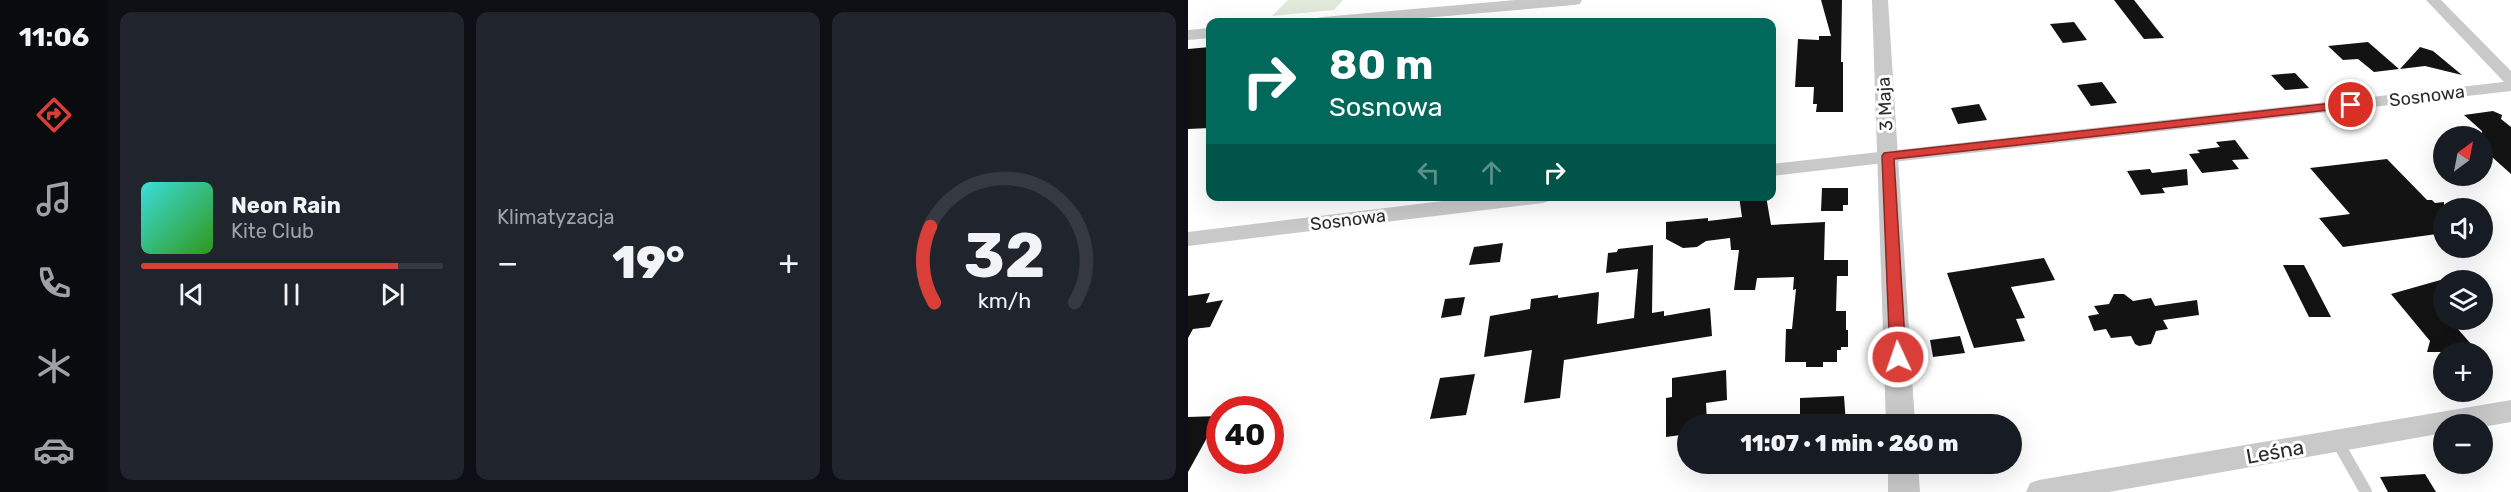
<!DOCTYPE html>
<html lang="pl">
<head>
<meta charset="utf-8">
<style>
	:root { --surface:#171b24; --page:#20242c; --text:#f1f3f6; --muted:#9ea1a6; --line:#363941; --accent:#d93e38 }
	body { margin:0; font-family:Rubik,sans-serif; background:var(--page); color:var(--text); height:100vh; display:flex; flex-direction:column; font-size:22px; white-space:nowrap }
	* { box-sizing:border-box; margin:0 }
	p { font-size:20px; color:var(--muted) }
	.icon { flex:none; width:33px; height:33px; fill:none; stroke:currentColor; stroke-width:2; stroke-linecap:round; stroke-linejoin:round }
	.map { position:relative; flex:1; overflow:hidden }
	.drawer { display:flex; flex-direction:column; gap:12px; padding:12px; background:#0d0f14; width:1080px }
	.drawer>* { flex:none }
	.hud { position:absolute; left:18px; top:18px; width:570px; height:183px; border-radius:12px; box-shadow:0 6px 24px #0002; background:#00695c; color:#fff; overflow:hidden }
	.needle { width:39px; rotate:32deg }
	.tools { position:absolute; left:1245px; top:126px; display:grid; gap:12px }
	.tools a { display:grid; place-items:center; width:60px; height:60px; border-radius:50%; background:var(--surface); box-shadow:0 6px 24px #0002; font-size:30px }
	.speed { position:absolute; left:18px; top:396px; display:flex; gap:12px; font-size:30px; font-weight:700; text-align:center }
	.speed>* { display:grid; place-content:center; width:78px; height:78px; border-radius:50%; background:var(--surface); box-shadow:0 6px 24px #0002; line-height:1 }
	.speed .limit { border:9px solid #d22; background:#fff; color:#111 }
	.pin { position:absolute; display:grid; place-items:center; width:51px; height:51px; color:#fff; margin:-26px; border:3px solid #fff; border-radius:50%; box-shadow:0 2px 6px #0007 }
	.me { position:absolute; width:66px; margin:-33px; rotate:357deg; stroke-linejoin:round; filter:drop-shadow(0 0 4px #0008) }
	.turn { display:flex; align-items:center; gap:21px; height:126px; padding:0 24px; font-size:27px }
	.turn .icon { width:78px; height:78px; stroke-width:2.5 }
	.turn b { display:block; font-size:42px; line-height:51px }
	.lanes { display:flex; align-items:center; height:57px; padding:0 24px; background:#0003; justify-content:center; gap:30px; direction:ltr }
	.lanes .off { opacity:.35 }
	.big { font-size:45px; font-weight:800; line-height:1.1 }
	.drawer .tile { flex:1; display:flex; flex-direction:column; justify-content:center; gap:9px; min-width:0; padding:0 21px; border-radius:12px; background:var(--page) }
	.drawer .dial { align-items:center; gap:0 }
	.dial svg { height:156px; overflow:visible; fill:none; stroke:var(--line); stroke-width:7; stroke-linecap:round; text-anchor:middle }
	.dial text { fill:var(--text); stroke:none }
	.song { display:flex; align-items:center; gap:18px }
	.cover { width:72px; height:72px; border-radius:9px; background:linear-gradient(135deg,hsl(180 70% 55%),hsl(110 70% 35%)) }
	.played { height:6px; border-radius:3px; background:linear-gradient(90deg,var(--accent) 85%,var(--line) 85%) }
	.keys { display:flex; justify-content:space-around; direction:ltr }
	.heat { display:flex; justify-content:space-between; align-items:center; font-size:33px; direction:ltr }
	.drawer .tiles { flex:1; display:grid; gap:12px; grid-template-columns:repeat(3,1fr) }
	.trip { position:absolute; left:489px; top:414px; width:345px; height:60px; border-radius:30px; background:var(--surface); box-shadow:0 6px 24px #0002; font-weight:800; line-height:60px; text-align:center }
	main { display:flex; flex:1; min-height:0 }
	.dock { display:flex; flex-direction:column; width:108px; justify-content:space-around; align-items:center; background:#090b0e; color:var(--muted) }
	.dock .icon { width:42px; height:42px }
	.dock .active { color:var(--accent) }
	.dock b { font-size:27px; color:var(--text) }
	.map>svg:first-child { display:block }
	.green { fill:#e0e9da }
	.building { fill:#131313 }
	.lines { fill:none; stroke-linecap:round; stroke-linejoin:round }
	.service { stroke:#c9c9c9; stroke-width:12 }
	.minor { fill:#c9c9c9; fill-rule:evenodd }
	.tertiary { fill:#c9c9c9; fill-rule:evenodd }
	.route { fill:#d93e38; stroke:#8d2824; stroke-width:1.5 }
	.labels { text-anchor:middle; stroke-width:6; stroke-linejoin:round; paint-order:stroke }
	.street-label { font-size:18px; fill:#2c2c2c; stroke:#fff }
	.near-street-label { font-size:21px; fill:#2c2c2c; stroke:#fff }
</style>
</head>
<body>
<main>
<nav class="dock">
<b>11:06</b>
<svg class="icon active" aria-label="directions" viewBox="0 0 24 24"><path d="M12 3l9 9-9 9-9-9zM9 14v-3h6M13 9l2 2-2 2"/></svg>
<svg class="icon" aria-label="music" viewBox="0 0 24 24"><path d="M9 18V5l10-2v13"/><circle cx="6" cy="18" r="3"/><circle cx="16" cy="16" r="3"/></svg>
<svg class="icon" aria-label="phone" viewBox="0 0 24 24"><path d="M5 4h4l2 5-3 2q2 4 5 5l2-3 5 2v4C11 20 4 13 5 4z"/></svg>
<svg class="icon" aria-label="climate" viewBox="0 0 24 24"><path d="M12 3v18M4 7l16 10M4 17L20 7"/></svg>
<svg class="icon" aria-label="car" viewBox="0 0 24 24"><path d="M5 17H2v-5l4-1 3-4h7l3 4 3 1v5h-3M9 17h6M6 11h13"/><circle cx="7" cy="17" r="2"/><circle cx="17" cy="17" r="2"/></svg>
</nav>
<section class="drawer">
<div class="tiles">
<div class="tile">
<div class="song"><i class="cover"></i><div><b>Neon Rain</b><p>Kite Club</p></div></div>
<div class="played"></div>
<div class="keys"><svg class="icon" aria-label="previous" viewBox="0 0 24 24"><path d="M18 5L8 12l10 7zM5 5v14"/></svg><svg class="icon" aria-label="pause" viewBox="0 0 24 24"><path d="M8 5v14M16 5v14"/></svg><svg class="icon" aria-label="next" viewBox="0 0 24 24"><path d="M6 5l10 7-10 7zM19 5v14"/></svg></div>
</div>
<div class="tile"><p>Klimatyzacja</p>
<div class="heat"><a>−</a><b class="big">19°</b><a>+</a></div>
</div>
<div class="tile dial"><svg viewBox="0 0 100 80">
<path d="M14 69A42 42 0 1 1 86 69"/>
<path d="M14 69A42 42 0 0 1 12 30" stroke="#d93e38"/>
<text x="50" y="56" font-size="32" font-weight="700">32</text>
<text x="50" y="72" font-size="11">km/h</text>
</svg></div>
</div>
</section>
<div class="map">
<svg width="1323" height="492" viewBox="0 0 1323 492">
	<rect width="100%" height="100%" fill="#fff"/>
	<path class="green" d="M 100,0 L 155,0 L 146,10 L 84,16 Z"/>
	<g class="building">
		<path d="M 633,0 L 654,0 L 653,62 L 655,62 L 655,112 L 628,112 L 629,104 L 625,104 L 626,87 L 607,87 L 610,39 L 631,40 L 631,36 L 643,36 Z"/>
		<path d="M 926,0 L 946,0 L 976,38 L 956,39 Z"/>
		<path d="M 886,22 L 899,40 L 875,43 L 862,24 Z"/>
		<path d="M 1180,42 L 1211,69 L 1186,72 L 1170,59 L 1155,60 L 1140,46 Z"/>
		<path d="M 22,47 L 22,128 L 0,129 L 0,49 Z"/>
		<path d="M 1232,47 L 1245,51 L 1274,75 L 1237,66 L 1212,69 Z"/>
		<path d="M 1107,73 L 1121,88 L 1097,90 L 1083,75 Z"/>
		<path d="M 914,82 L 929,103 L 903,106 L 889,85 Z"/>
		<path d="M 791,104 L 799,120 L 770,124 L 763,108 Z"/>
		<path d="M 1305,111 L 1314,115 L 1313,119 L 1323,127 L 1323,174 L 1294,148 L 1294,131 L 1276,115 Z"/>
		<path d="M 1047,140 L 1061,159 L 1044,160 L 1051,169 L 1014,173 L 1001,154 L 1012,153 L 1009,150 L 1032,147 L 1028,142 Z"/>
		<path d="M 1199,159 L 1239,200 L 1244,200 L 1247,203 L 1256,202 L 1256,233 L 1155,247 L 1131,218 L 1162,214 L 1122,168 Z"/>
		<path d="M 962,169 L 964,173 L 999,169 L 1000,185 L 974,188 L 977,193 L 953,195 L 939,171 Z"/>
		<path d="M 634,188 L 660,188 L 660,205 L 655,205 L 655,211 L 633,211 Z"/>
		<path d="M 551,196 L 578,196 L 583,225 L 637,222 L 636,260 L 660,260 L 660,276 L 649,276 L 648,311 L 658,311 L 658,330 L 660,330 L 660,347 L 653,347 L 653,350 L 649,350 L 649,362 L 635,362 L 635,367 L 618,367 L 618,362 L 597,362 L 598,329 L 604,329 L 608,289 L 605,290 L 606,277 L 569,278 L 567,290 L 546,290 L 551,250 L 543,250 L 542,238 L 518,241 L 509,247 L 495,248 L 478,239 L 478,222 L 520,218 L 520,221 L 554,217 Z"/>
		<path d="M 315,243 L 312,262 L 281,265 L 286,247 Z"/>
		<path d="M 465,245 L 464,313 L 476,311 L 476,316 L 522,308 L 524,336 L 376,360 L 372,398 L 336,403 L 344,350 L 296,357 L 302,316 L 342,309 L 343,299 L 370,295 L 370,298 L 411,292 L 409,324 L 446,318 L 450,269 L 418,273 L 420,253 L 429,252 L 430,249 Z"/>
		<path d="M 856,258 L 867,280 L 823,287 L 837,318 L 828,319 L 837,341 L 786,348 L 759,273 Z"/>
		<path d="M 1095,265 L 1116,265 L 1143,317 L 1121,317 Z"/>
		<path d="M 1256,279 L 1256,320 L 1262,320 L 1290,352 L 1239,352 L 1242,341 L 1203,294 Z"/>
		<path d="M 22,293 L 18,303 L 35,300 L 22,327 L 5,329 L 0,338 L 0,296 Z"/>
		<path d="M 926,294 L 936,294 L 945,301 L 963,298 L 967,306 L 1009,300 L 1011,315 L 975,320 L 980,329 L 968,331 L 963,344 L 951,346 L 947,344 L 943,336 L 923,338 L 918,329 L 906,331 L 900,316 L 911,314 L 906,306 L 921,304 Z"/>
		<path d="M 277,297 L 273,315 L 253,318 L 257,299 Z"/>
		<path d="M 772,336 L 777,353 L 745,357 L 742,340 Z"/>
		<path d="M 538,370 L 539,400 L 518,403 L 519,424 L 500,424 L 500,434 L 478,437 L 478,398 L 484,397 L 484,378 Z"/>
		<path d="M 287,374 L 278,415 L 242,419 L 252,378 Z"/>
		<path d="M 656,396 L 658,424 L 620,424 L 620,420 L 612,414 L 612,398 Z"/>
		<path d="M 31,416 L 0,472 L 0,417 Z"/>
		<path d="M 1237,474 L 1248,492 L 1200,492 L 1192,477 Z"/>
	</g>
	<g class="lines">
		<path class="service" d="M 1149,441 L 1178,492"/>
		<g class="minor">
			<path d="M 1238,0 L 1253,0 L 1323,71 L 1323,91 L 584,176 L 584,164 L 1316,82 Z"/>
			<path d="M 296,196 L 364,196 L 361,201 L 355,203 L 0,246 L 0,232 Z"/>
			<path d="M 1323,400 L 1323,422 L 1294,427 L 1294,424 L 1256,424 L 1256,433 L 921,492 L 838,492 L 842,483 L 851,480 Z"/>
		</g>
		<g class="tertiary">
			<path d="M 327,0 L 394,0 L 392,4 L 386,5 L 189,22 L 126,22 L 129,18 L 135,17 Z"/>
			<path d="M 684,0 L 700,0 L 727,424 L 698,424 Z"/>
			<path d="M 22,28 L 22,38 L 0,40 L 0,30 Z"/>
			<path d="M 700,464 L 730,464 L 732,492 L 700,492 Z"/>
		</g>
	</g>
	<path class="route" d="M 1163,101 L 1167,102 L 1167,107 L 706,159 L 718,357 L 715,362 L 710,364 L 704,362 L 702,357 L 694,156 L 696,153 Z"/>
	<g class="labels">
		<g class="street-label">
			<text transform="translate(1239 96) rotate(-7)" y="6">Sosnowa</text>
			<text transform="translate(697 104) rotate(-93)" y="6">3 Maja</text>
			<text transform="translate(160 220) rotate(-7)" y="6">Sosnowa</text>
		</g>
		<g class="near-street-label">
			<text transform="translate(1087 452) rotate(-10)" y="7">Leśna</text>
		</g>
	</g>
</svg>
<div class="tools">
<a><svg class="needle" viewBox="-14 -14 28 28"><path d="M0-13l5 13h-10z" fill="#e53935"/><path d="M0 13l5-13h-10z" fill="#9ea1a6"/></svg></a>
<a><svg class="icon" aria-label="sound" viewBox="0 0 24 24"><path d="M4 9h4l5-4v14l-5-4H4zM17 9q2 3 0 6"/></svg></a>
<a><svg class="icon" aria-label="layers" viewBox="0 0 24 24"><path d="M12 4l9 5-9 5-9-5zM3 14l9 5 9-5"/></svg></a>
<a>+</a>
<a>−</a>
</div>
<div class="speed"><div class="limit">40</div></div>
<div class="pin" style="left:1163px;top:105px;background:#d93025"><svg class="icon" aria-label="arrive" viewBox="0 0 24 24"><path d="M6 21V4h12l-3 4 3 4H6"/></svg></div>
<svg class="me" style="left:710px;top:357px" viewBox="-20 -20 40 40"><circle r="17" fill="#d93e38" stroke="#fff" stroke-width="3"/><path d="M0-11L8 9 0 5-8 9z" fill="#fff"/></svg>
<div class="trip">11:07 · 1 min · 260 m</div>
<div class="hud">
<div class="turn"><svg class="icon" aria-label="right" viewBox="0 0 24 24"><path d="M7 20v-9h11M14 6l5 5-5 5"/></svg><div><b>80 m</b>Sosnowa</div></div>
<div class="lanes"><svg class="icon off" aria-label="left" viewBox="0 0 24 24"><path d="M17 20v-9H6M10 6l-5 5 5 5"/></svg><svg class="icon off" aria-label="ahead" viewBox="0 0 24 24"><path d="M12 20V5M6 11l6-6 6 6"/></svg><svg class="icon" aria-label="right" viewBox="0 0 24 24"><path d="M7 20v-9h11M14 6l5 5-5 5"/></svg></div>
</div>
</div>
</main>
</body>
</html>
